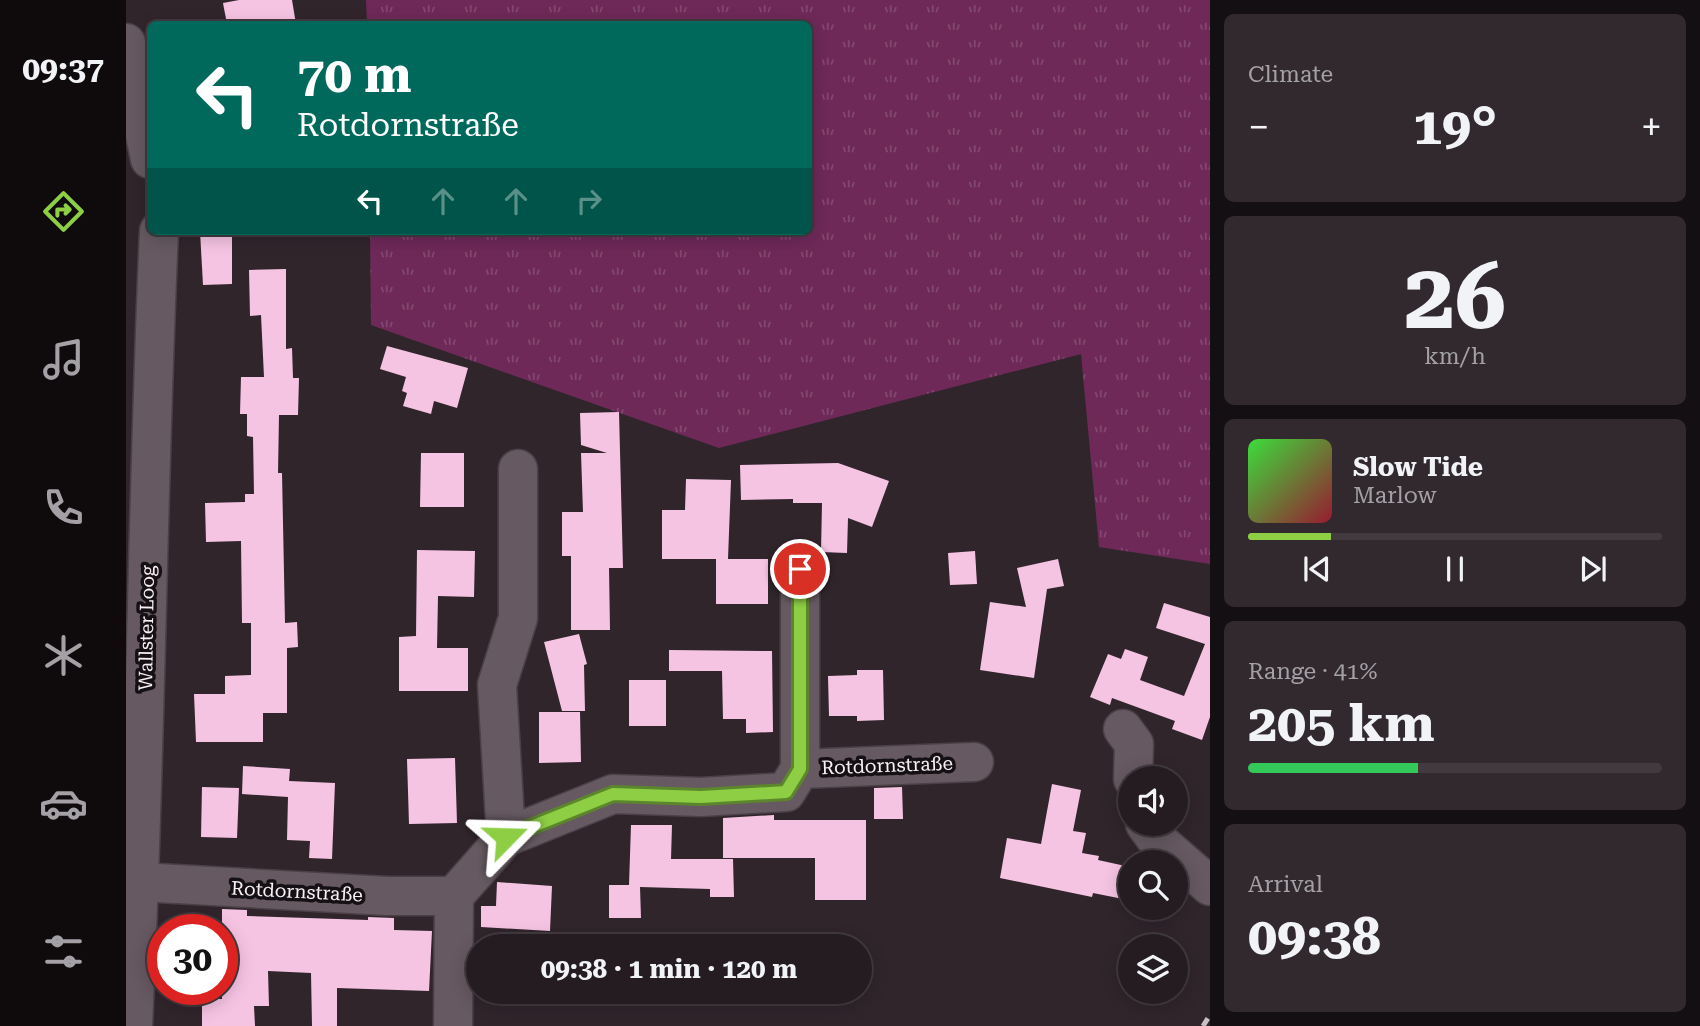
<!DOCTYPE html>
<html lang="en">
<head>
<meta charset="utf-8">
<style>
	:root { --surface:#251c21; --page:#31292e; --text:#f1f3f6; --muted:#a3a1a5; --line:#423a3f; --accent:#8dce44 }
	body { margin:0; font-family:"Roboto Serif",serif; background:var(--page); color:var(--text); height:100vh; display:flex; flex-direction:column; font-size:26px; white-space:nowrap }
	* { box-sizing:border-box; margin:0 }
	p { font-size:23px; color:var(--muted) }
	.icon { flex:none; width:38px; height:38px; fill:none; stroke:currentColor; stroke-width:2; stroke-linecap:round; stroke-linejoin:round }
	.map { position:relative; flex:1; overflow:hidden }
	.panel { display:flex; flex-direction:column; gap:14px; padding:14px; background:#140f12; width:490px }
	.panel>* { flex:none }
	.banner { position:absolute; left:21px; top:21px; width:665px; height:214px; border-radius:10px; box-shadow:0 4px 18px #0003,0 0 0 2px var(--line); background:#00695c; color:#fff; overflow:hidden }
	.tools { position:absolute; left:992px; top:766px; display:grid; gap:14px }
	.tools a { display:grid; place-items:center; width:70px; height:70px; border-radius:50%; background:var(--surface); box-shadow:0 4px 18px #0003,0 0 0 2px var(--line); font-size:35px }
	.speed { position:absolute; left:21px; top:914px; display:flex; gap:14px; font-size:35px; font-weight:700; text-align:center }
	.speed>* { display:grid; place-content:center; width:91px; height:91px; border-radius:50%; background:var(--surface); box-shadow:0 4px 18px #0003,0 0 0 2px var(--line); line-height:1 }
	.speed .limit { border:10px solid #d22; background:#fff; color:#111 }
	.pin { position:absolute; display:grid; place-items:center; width:60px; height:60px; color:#fff; margin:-30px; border:4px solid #fff; border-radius:50%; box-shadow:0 2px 7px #0007 }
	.me { position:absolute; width:77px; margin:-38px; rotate:68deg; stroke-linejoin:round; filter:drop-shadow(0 0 5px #0008) }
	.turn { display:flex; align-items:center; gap:24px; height:147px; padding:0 35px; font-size:32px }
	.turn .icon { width:91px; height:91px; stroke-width:2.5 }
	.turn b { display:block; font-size:49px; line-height:60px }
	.lanes { display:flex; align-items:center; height:66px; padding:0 35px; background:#0003; justify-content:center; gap:35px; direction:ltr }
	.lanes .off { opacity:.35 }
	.big { font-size:52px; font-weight:700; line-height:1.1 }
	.panel .card { flex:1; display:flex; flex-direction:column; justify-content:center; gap:10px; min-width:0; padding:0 24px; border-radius:10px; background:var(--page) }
	.panel .dial { align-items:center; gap:0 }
	.dial b { font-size:91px; line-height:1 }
	.song { display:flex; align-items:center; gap:21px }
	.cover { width:84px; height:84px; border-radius:10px; background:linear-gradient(135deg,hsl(120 70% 55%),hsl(350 70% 35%)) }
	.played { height:7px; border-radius:4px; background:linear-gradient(90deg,var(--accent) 20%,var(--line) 20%) }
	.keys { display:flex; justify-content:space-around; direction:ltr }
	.heat { display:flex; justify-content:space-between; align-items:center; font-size:38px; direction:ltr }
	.charge { height:10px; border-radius:5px; background:linear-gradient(90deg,#34c759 41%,var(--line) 0) }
	.trip { position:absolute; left:340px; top:934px; width:406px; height:70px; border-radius:35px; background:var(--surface); box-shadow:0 4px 18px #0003,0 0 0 2px var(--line); font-weight:700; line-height:70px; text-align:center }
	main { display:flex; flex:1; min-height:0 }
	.dock { display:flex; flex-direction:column; width:126px; justify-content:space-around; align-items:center; background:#0f0b0d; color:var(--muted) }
	.dock .icon { width:49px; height:49px }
	.dock .active { color:var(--accent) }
	.dock b { font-size:32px; color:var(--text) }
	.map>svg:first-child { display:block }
	.grass { fill:url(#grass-tufts) }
	.building { fill:#f6c4e3 }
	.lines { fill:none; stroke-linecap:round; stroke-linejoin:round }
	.minor-casing { stroke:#4a4046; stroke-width:41 }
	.minor { stroke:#665961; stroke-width:38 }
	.rail { stroke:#c9c0c5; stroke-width:5; stroke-dasharray:9 9; stroke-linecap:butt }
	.route-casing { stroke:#5c862c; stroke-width:18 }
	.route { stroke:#8dce44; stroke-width:12 }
	.labels { text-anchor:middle; stroke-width:7; stroke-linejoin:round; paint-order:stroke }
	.street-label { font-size:19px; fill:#f8f0f5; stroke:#151013 }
</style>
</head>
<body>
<main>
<nav class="dock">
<b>09:37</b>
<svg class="icon active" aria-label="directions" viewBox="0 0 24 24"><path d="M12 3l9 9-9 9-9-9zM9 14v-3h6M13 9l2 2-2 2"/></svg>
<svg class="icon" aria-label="music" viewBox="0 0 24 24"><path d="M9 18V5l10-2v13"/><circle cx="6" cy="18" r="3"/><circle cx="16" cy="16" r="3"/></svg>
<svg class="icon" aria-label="phone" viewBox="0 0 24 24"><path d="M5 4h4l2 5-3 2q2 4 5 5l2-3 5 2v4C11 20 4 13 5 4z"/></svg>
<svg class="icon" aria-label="climate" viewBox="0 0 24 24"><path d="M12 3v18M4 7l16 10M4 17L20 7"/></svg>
<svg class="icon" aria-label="car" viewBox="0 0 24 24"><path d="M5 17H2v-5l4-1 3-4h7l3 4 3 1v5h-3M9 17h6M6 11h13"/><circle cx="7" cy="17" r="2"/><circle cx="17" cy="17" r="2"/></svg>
<svg class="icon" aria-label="filters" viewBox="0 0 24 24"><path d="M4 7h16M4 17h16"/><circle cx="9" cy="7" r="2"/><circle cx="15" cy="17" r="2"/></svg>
</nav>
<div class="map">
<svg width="1084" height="1026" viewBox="0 0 1084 1026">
	<defs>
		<pattern id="grass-tufts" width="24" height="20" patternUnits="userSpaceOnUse" patternTransform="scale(1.75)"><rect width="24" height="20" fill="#6e2959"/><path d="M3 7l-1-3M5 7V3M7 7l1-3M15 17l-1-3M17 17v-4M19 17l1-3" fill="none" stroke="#834871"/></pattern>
	</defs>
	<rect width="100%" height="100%" fill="#31252c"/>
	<path class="grass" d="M 240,0 L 1084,0 L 1084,564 L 973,547 L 955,354 L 593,448 L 245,325 L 244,231 L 682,231 L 682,24 L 241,24 Z"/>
	<g class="building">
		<path d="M 113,0 L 166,0 L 170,24 L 101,24 L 97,3 Z"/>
		<path d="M 74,231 L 106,231 L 106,284 L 77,285 Z"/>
		<path d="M 160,269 L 160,349 L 166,348 L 167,378 L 173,378 L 172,415 L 153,415 L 152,473 L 156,473 L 159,623 L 171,622 L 172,647 L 161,648 L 161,713 L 137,713 L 137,742 L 70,742 L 68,694 L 99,694 L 99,676 L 125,675 L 125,623 L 116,623 L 115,541 L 80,542 L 79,503 L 119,502 L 119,494 L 128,494 L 127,437 L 121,436 L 121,414 L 114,414 L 115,377 L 138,377 L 135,315 L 124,316 L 123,270 Z"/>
		<path d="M 261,346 L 342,368 L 331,408 L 308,401 L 305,414 L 277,406 L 281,393 L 276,391 L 280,377 L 254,369 Z"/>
		<path d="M 493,412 L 497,568 L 483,568 L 484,630 L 445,630 L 445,556 L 436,556 L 436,512 L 457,512 L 455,453 L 481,453 L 455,445 L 454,413 Z"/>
		<path d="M 295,453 L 338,453 L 338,507 L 294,507 Z"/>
		<path d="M 712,463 L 763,481 L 746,527 L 722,518 L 721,553 L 695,552 L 696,503 L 667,503 L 667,499 L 615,500 L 614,465 Z"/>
		<path d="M 560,479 L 605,480 L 602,559 L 642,559 L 642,604 L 590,604 L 590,559 L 536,559 L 536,510 L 559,510 Z"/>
		<path d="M 291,550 L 349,551 L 348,597 L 312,596 L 311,648 L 342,648 L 342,691 L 273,691 L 273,637 L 290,636 Z"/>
		<path d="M 849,551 L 851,584 L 824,585 L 822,553 Z"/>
		<path d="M 932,559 L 938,586 L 921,589 L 908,678 L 854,670 L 864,602 L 900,607 L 891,568 Z"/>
		<path d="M 1038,603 L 1084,617 L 1084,717 L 1076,740 L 1046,729 L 1049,721 L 986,698 L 984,705 L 964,697 L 982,654 L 995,659 L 999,649 L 1022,657 L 1014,680 L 1058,696 L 1079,644 L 1030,628 Z"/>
		<path d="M 453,634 L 461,664 L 458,665 L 459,711 L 436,711 L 418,642 Z"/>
		<path d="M 543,650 L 646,651 L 647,732 L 620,733 L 620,719 L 597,719 L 596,671 L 543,671 Z"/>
		<path d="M 731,670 L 757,670 L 758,720 L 731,721 L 731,716 L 703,716 L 702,676 L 731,675 Z"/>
		<rect x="503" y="680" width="37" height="46"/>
		<path d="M 413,712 L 454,712 L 455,762 L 413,763 Z"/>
		<path d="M 329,758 L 331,823 L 283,824 L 281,759 Z"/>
		<path d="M 117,766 L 164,769 L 163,781 L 209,783 L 206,859 L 183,858 L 184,841 L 161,840 L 162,797 L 116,794 Z"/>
		<path d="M 926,784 L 955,790 L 947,831 L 960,833 L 956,853 L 973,856 L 972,860 L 1004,867 L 997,899 L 967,893 L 966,897 L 874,878 L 881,838 L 915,844 Z"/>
		<path d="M 76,787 L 113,788 L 111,838 L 75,837 Z"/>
		<path d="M 776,787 L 777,819 L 748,819 L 748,788 Z"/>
		<path d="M 648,815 L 648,820 L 740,820 L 740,900 L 689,900 L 689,858 L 597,858 L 597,818 Z"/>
		<path d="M 505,825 L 546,825 L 545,859 L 607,859 L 608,897 L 584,897 L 584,889 L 514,887 L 515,918 L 483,918 L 483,885 L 503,885 Z"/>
		<path d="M 371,882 L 426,886 L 424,931 L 355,927 L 355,906 L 370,906 Z"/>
		<path d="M 96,909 L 121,910 L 121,916 L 242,920 L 242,917 L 268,918 L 268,930 L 306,931 L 303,991 L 211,988 L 211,1026 L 186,1026 L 185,973 L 142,971 L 143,1006 L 128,1006 L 129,1026 L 76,1026 L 76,999 L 96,999 Z"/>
	</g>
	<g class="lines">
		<defs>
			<g id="minor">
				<path d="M 0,43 L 24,159"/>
				<path d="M 997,729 L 1008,744 L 1007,779"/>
				<path d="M 674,769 L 674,569"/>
				<path d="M 1019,824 L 1030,839 L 1084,886"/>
				<path d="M 380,837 L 371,685 L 392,618 L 392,469"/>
				<path d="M 14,882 L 261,896 L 328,896 L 380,837 L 487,794 L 575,797 L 660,792 L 674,769 L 848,762"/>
				<path d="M 7,1026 C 20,761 21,496 33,231"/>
				<path d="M 327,1026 L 328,896"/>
			</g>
		</defs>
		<use href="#minor" class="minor-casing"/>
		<use href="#minor" class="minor"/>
		<path class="rail" d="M 1077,1026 L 1084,1015"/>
	</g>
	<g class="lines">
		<defs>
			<path id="route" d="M 380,837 L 487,794 L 575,797 L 660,792 L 674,769 L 674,569"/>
		</defs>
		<use href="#route" class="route-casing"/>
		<use href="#route" class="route"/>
	</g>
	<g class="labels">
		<g class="street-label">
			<text transform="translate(20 628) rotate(-89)" y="7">Wallster Loog</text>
			<text transform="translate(761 765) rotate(-2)" y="7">Rotdornstraße</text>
			<text transform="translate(171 891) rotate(3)" y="7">Rotdornstraße</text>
		</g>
	</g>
</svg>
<div class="tools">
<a><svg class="icon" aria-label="sound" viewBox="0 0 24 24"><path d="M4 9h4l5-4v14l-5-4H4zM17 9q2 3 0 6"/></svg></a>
<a><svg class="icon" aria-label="search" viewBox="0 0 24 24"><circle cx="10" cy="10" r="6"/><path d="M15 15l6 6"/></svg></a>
<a><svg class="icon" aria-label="layers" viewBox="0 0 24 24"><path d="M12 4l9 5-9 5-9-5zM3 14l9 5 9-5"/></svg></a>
</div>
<div class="speed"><div class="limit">30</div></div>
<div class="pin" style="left:674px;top:569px;background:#d93025"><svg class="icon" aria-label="arrive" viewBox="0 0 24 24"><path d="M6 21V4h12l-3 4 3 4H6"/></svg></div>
<svg class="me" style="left:380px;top:837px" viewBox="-20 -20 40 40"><path d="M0-17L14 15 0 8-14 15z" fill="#8dce44" stroke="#fff" stroke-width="4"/></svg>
<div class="trip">09:38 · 1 min · 120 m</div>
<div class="banner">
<div class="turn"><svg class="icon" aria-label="left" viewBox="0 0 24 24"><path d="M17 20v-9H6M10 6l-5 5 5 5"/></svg><div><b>70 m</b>Rotdornstraße</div></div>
<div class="lanes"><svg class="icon" aria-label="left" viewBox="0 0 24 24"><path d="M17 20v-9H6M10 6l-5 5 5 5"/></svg><svg class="icon off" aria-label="ahead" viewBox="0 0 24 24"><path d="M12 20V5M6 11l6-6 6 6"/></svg><svg class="icon off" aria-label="ahead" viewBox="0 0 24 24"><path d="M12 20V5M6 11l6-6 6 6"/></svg><svg class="icon off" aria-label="right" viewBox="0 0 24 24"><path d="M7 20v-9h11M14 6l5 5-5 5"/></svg></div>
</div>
</div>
<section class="panel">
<div class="card"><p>Climate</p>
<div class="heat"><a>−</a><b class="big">19°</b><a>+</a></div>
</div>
<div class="card dial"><b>26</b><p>km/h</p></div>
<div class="card">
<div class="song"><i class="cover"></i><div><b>Slow Tide</b><p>Marlow</p></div></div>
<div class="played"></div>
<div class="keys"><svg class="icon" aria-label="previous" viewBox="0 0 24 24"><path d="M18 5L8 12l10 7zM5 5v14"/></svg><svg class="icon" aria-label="pause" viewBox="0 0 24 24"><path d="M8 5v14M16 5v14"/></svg><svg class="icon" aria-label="next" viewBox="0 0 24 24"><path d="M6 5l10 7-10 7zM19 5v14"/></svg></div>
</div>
<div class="card"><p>Range · 41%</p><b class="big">205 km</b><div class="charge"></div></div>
<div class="card"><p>Arrival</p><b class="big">09:38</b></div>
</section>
</main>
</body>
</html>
